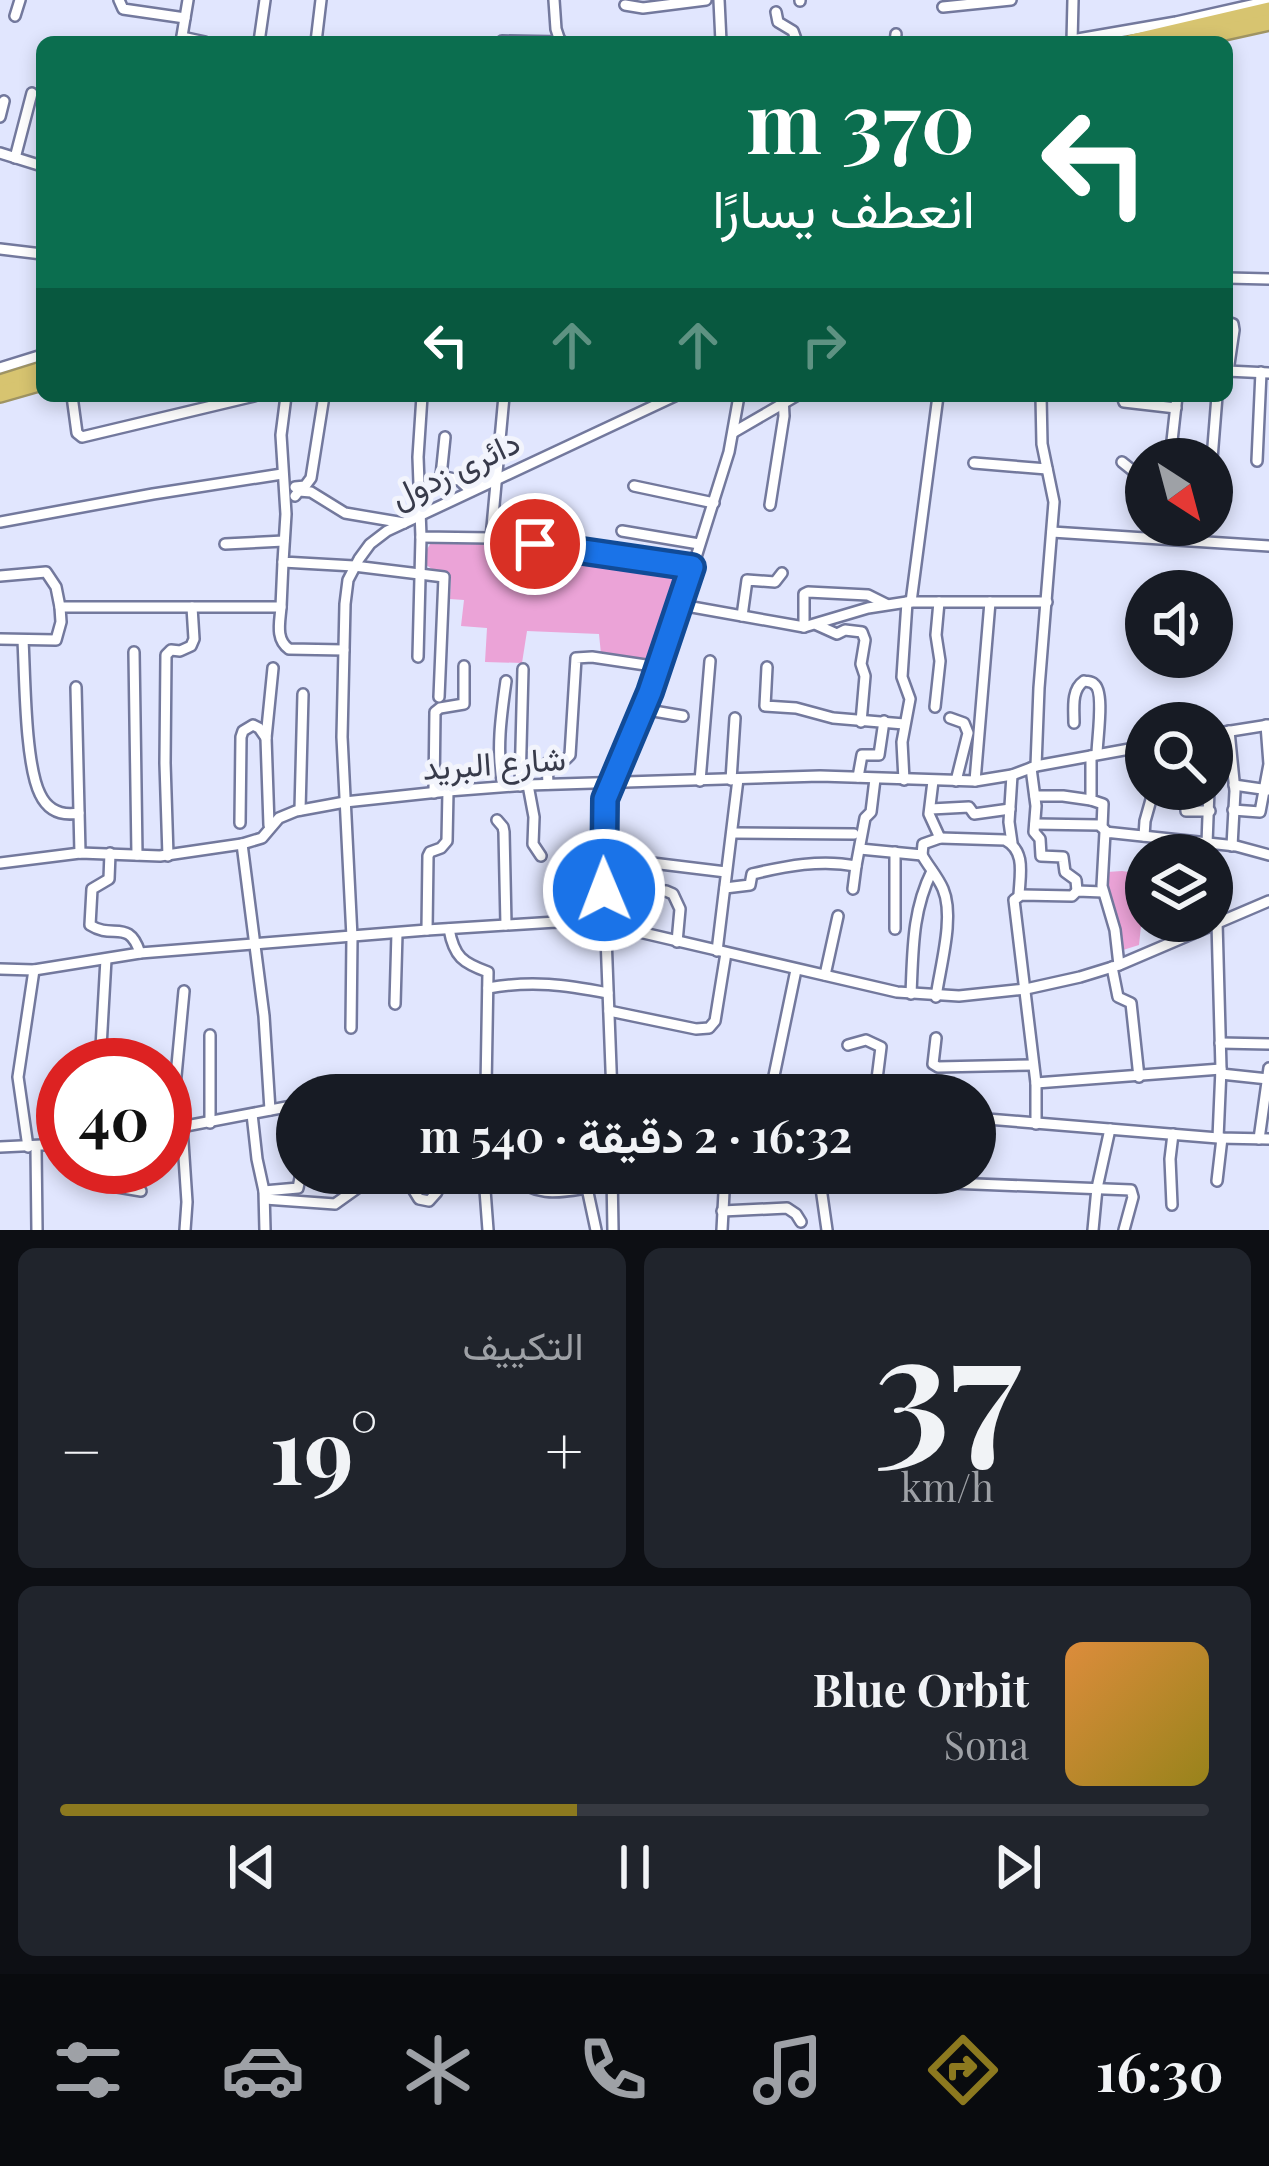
<!DOCTYPE html>
<html lang="ar">
<head>
<meta charset="utf-8">
<style>
	:root { --surface:#171b24; --page:#20242c; --text:#f1f3f6; --muted:#9ea1a6; --line:#363941; --accent:#8c791f }
	body { margin:0; font-family:"Playfair Display",Vazirmatn,serif; background:var(--page); color:var(--text); direction:rtl; height:100vh; display:flex; flex-direction:column; font-size:45px; white-space:nowrap }
	* { box-sizing:border-box; margin:0 }
	p { font-size:39px; color:var(--muted) }
	.icon { flex:none; width:66px; height:66px; fill:none; stroke:currentColor; stroke-width:2; stroke-linecap:round; stroke-linejoin:round }
	.map { position:relative; height:1230px; overflow:hidden; direction:ltr }
	.drawer { display:flex; flex-direction:column; gap:18px; padding:18px; background:#0d0f14; flex:1 }
	.drawer>* { flex:none }
	.guide { position:absolute; left:36px; top:36px; width:1197px; height:366px; border-radius:18px; box-shadow:0 6px 18px #0003; direction:rtl; background:#0b6e4f; color:#fff; overflow:hidden }
	.needle { width:78px; rotate:144deg }
	.controls { position:absolute; left:1125px; top:438px; display:grid; gap:24px }
	.controls a { display:grid; place-items:center; width:108px; height:108px; border-radius:50%; background:var(--surface); box-shadow:0 6px 18px #0003; font-size:60px }
	.speed { position:absolute; left:36px; top:1038px; display:flex; gap:24px; font-size:60px; font-weight:700; text-align:center }
	.speed>* { display:grid; place-content:center; width:156px; height:156px; border-radius:50%; background:var(--surface); box-shadow:0 6px 18px #0003; line-height:1 }
	.speed .limit { border:18px solid #d22; background:#fff; color:#111 }
	.pin { position:absolute; display:grid; place-items:center; width:102px; height:102px; color:#fff; margin:-51px; border:6px solid #fff; border-radius:50%; box-shadow:0 3px 12px #0007 }
	.me { position:absolute; width:132px; margin:-66px; rotate:359deg; stroke-linejoin:round; filter:drop-shadow(0 0 9px #0008) }
	.turn { display:flex; align-items:center; gap:42px; height:252px; padding:0 60px; font-size:54px }
	.turn .icon { width:156px; height:156px; stroke-width:2.5 }
	.turn b { display:block; font-size:84px; line-height:102px }
	.lanes { display:flex; align-items:center; height:114px; padding:0 60px; background:#0003; justify-content:center; gap:60px; direction:ltr }
	.lanes .off { opacity:.35 }
	.big { font-size:90px; font-weight:700; line-height:1.1 }
	.drawer .card { flex:1; display:flex; flex-direction:column; justify-content:center; gap:18px; min-width:0; padding:0 42px; border-radius:18px; background:var(--page) }
	.drawer .dial { align-items:center; gap:0 }
	.dial b { font-size:156px; line-height:1 }
	.song { display:flex; align-items:center; gap:36px }
	.cover { width:144px; height:144px; border-radius:18px; background:linear-gradient(135deg,hsl(30 70% 55%),hsl(50 70% 35%)) }
	.played { height:12px; border-radius:6px; background:linear-gradient(90deg,var(--accent) 45%,var(--line) 45%) }
	.keys { display:flex; justify-content:space-around; direction:ltr }
	.heat { display:flex; justify-content:space-between; align-items:center; font-size:66px; direction:ltr }
	.drawer .tiles { flex:1; display:grid; gap:18px; grid-template-columns:1fr 1fr }
	.card:last-child { grid-column:span 2 }
	.trip { position:absolute; left:276px; top:1074px; width:720px; height:120px; border-radius:60px; background:var(--surface); box-shadow:0 6px 18px #0003; font-weight:700; line-height:120px; text-align:center; direction:rtl }
	.tab-bar { display:flex; height:192px; justify-content:space-around; align-items:center; background:#090b0e; color:var(--muted) }
	.tab-bar .icon { width:84px; height:84px }
	.tab-bar .current { color:var(--accent) }
	.tab-bar b { font-size:54px; color:var(--text) }
	.map>svg:first-child { display:block }
	.green { fill:#eba3d7 }
	.lines { fill:none; stroke-linecap:round; stroke-linejoin:round }
	.minor-casing { stroke:#73799d; stroke-width:14 }
	.highway-casing { stroke:#9f9463; stroke-width:20 }
	.minor { stroke:#fff; stroke-width:9 }
	.highway { stroke:#d7c470; stroke-width:15 }
	.route-casing { stroke:#114b97; stroke-width:30 }
	.route { stroke:#1a73e8; stroke-width:21 }
	.labels { text-anchor:middle; stroke-width:10; stroke-linejoin:round; paint-order:stroke }
	.street-label { font-size:33px; fill:#383b4b; stroke:#f2f4fc }
</style>
</head>
<body>
<div class="map">
<svg width="1269" height="1230" viewBox="0 0 1269 1230">
	<rect width="100%" height="100%" fill="#e1e6fe"/>
	<g class="green">
		<path d="M 432,541 L 505,542 L 685,569 L 654,664 L 601,654 L 599,634 L 527,631 L 522,663 L 485,662 L 487,628 L 461,626 L 464,600 L 450,599 L 451,576 L 438,573 L 426,565 L 426,551 Z"/>
		<path d="M 1122,871 L 1135,873 L 1133,897 L 1144,898 L 1139,945 L 1123,950 L 1115,916 L 1105,894 L 1107,872 Z"/>
	</g>
	<g class="lines">
		<defs>
			<g id="minor">
				<path d="M 119,0 L 123,9 L 185,18"/>
				<path d="M 554,0 L 556,29 L 560,41"/>
				<path d="M 719,0 L 721,42"/>
				<path d="M 800,1 L 800,0"/>
				<path d="M 625,5 L 643,8 L 706,0"/>
				<path d="M 943,7 L 1011,0"/>
				<path d="M 776,12 L 778,22 L 793,31 L 797,42"/>
				<path d="M 15,16 L 20,0"/>
				<path d="M 182,37 L 205,42"/>
				<path d="M 1072,40 L 1176,22 L 1269,1"/>
				<path d="M 502,41 L 563,42"/>
				<path d="M 181,42 L 188,0"/>
				<path d="M 259,42 L 265,0"/>
				<path d="M 316,42 L 321,0"/>
				<path d="M 895,42 L 896,34"/>
				<path d="M 1072,42 L 1073,0"/>
				<path d="M 0,117 L 4,101"/>
				<path d="M 0,153 L 42,166"/>
				<path d="M 15,158 L 32,93"/>
				<path d="M 0,249 L 42,254"/>
				<path d="M 1227,278 L 1269,279"/>
				<path d="M 1227,322 L 1233,324 L 1234,330 L 1228,371"/>
				<path d="M 0,368 L 42,355"/>
				<path d="M 1227,371 L 1269,373"/>
				<path d="M 72,396 L 77,433 L 82,437 L 254,396"/>
				<path d="M 286,396 L 281,435 L 286,514 L 283,562 L 354,566 L 444,577 L 439,697"/>
				<path d="M 422,396 L 418,457 L 421,537 L 491,538 L 692,567"/>
				<path d="M 1122,396 L 1124,402 L 1176,408"/>
				<path d="M 734,432 L 796,396"/>
				<path d="M 445,437 L 441,476 L 459,480 L 471,491"/>
				<path d="M 1170,459 L 1177,396"/>
				<path d="M 1212,459 L 1217,396"/>
				<path d="M 1257,461 L 1261,372"/>
				<path d="M 1122,462 L 1132,470 L 1146,472"/>
				<path d="M 974,463 L 1047,469"/>
				<path d="M 634,486 L 714,503"/>
				<path d="M 295,487 L 305,486 L 311,478 L 324,396"/>
				<path d="M 295,496 L 299,491 L 311,492 L 345,513 L 404,523"/>
				<path d="M 770,505 L 784,416 L 783,396"/>
				<path d="M 0,522 L 153,494 L 282,474"/>
				<path d="M 622,531 L 699,544"/>
				<path d="M 1052,532 L 1269,546"/>
				<path d="M 491,538 L 504,396"/>
				<path d="M 225,544 L 284,541"/>
				<path d="M 0,576 L 46,572 L 56,587 L 60,607 L 281,607 L 283,562"/>
				<path d="M 911,602 L 938,396"/>
				<path d="M 681,605 L 804,627 L 868,608 L 907,602 L 1047,602"/>
				<path d="M 281,607 C 280,622 275,639 289,649 L 344,650"/>
				<path d="M 742,616 L 747,580 L 775,582 L 782,573"/>
				<path d="M 817,625 L 837,634 L 845,630 L 862,632 L 865,640 L 861,664 L 865,676 L 861,722"/>
				<path d="M 804,627 L 804,594 L 808,592 L 868,595 L 886,604"/>
				<path d="M 0,639 L 56,640 L 61,622 L 60,607"/>
				<path d="M 23,640 C 25,677 25,764 40,794 C 48,811 62,816 79,813"/>
				<path d="M 134,652 L 137,855"/>
				<path d="M 418,657 L 421,537"/>
				<path d="M 767,667 L 765,706 L 796,708 L 833,718 L 904,724"/>
				<path d="M 76,687 L 80,853"/>
				<path d="M 935,707 L 940,661 L 936,635 L 939,602"/>
				<path d="M 642,709 L 683,716"/>
				<path d="M 950,718 L 964,723 L 968,733 L 956,781"/>
				<path d="M 1074,723 C 1074,708 1071,690 1084,681 C 1088,682 1091,681 1094,684 C 1105,691 1097,740 1097,754"/>
				<path d="M 1229,731 L 1235,791 L 1232,846"/>
				<path d="M 1212,734 L 1269,725"/>
				<path d="M 1091,756 L 1091,800 L 1103,804 L 1102,827"/>
				<path d="M 1036,766 L 1039,688 L 1054,502 L 1042,444 L 1041,396"/>
				<path d="M 1031,768 L 1036,806 L 1034,832 L 1040,839 L 1041,856 L 1063,857 L 1065,872 L 1076,880 L 1077,891"/>
				<path d="M 1012,775 L 1009,822 L 1012,843"/>
				<path d="M 858,777 L 862,755 L 879,755 L 884,721"/>
				<path d="M 731,780 L 735,718"/>
				<path d="M 904,780 L 902,742 L 910,699 L 902,677 L 907,602"/>
				<path d="M 700,781 L 710,661"/>
				<path d="M 975,781 L 990,602"/>
				<path d="M 548,784 L 547,763 L 551,760 L 566,759 L 570,755 L 576,658 L 592,657 L 659,667"/>
				<path d="M 528,785 L 534,817 L 533,844 L 541,856"/>
				<path d="M 1234,785 L 1269,790"/>
				<path d="M 503,786 C 496,752 501,716 506,681"/>
				<path d="M 520,786 L 523,669"/>
				<path d="M 1185,789 L 1186,811 L 1210,811"/>
				<path d="M 434,793 L 435,712 L 440,708 L 464,704 L 464,666"/>
				<path d="M 1154,793 L 1185,796"/>
				<path d="M 1035,796 L 1063,796 L 1091,800"/>
				<path d="M 931,809 L 969,807 L 974,814 L 1010,809"/>
				<path d="M 300,810 L 303,694"/>
				<path d="M 1233,810 L 1260,812 L 1269,764 L 1266,725"/>
				<path d="M 497,820 L 503,827 L 504,832 L 506,925"/>
				<path d="M 240,823 L 241,737 L 243,731 L 253,725 L 259,728 L 266,738"/>
				<path d="M 1035,824 L 1099,825 L 1105,830"/>
				<path d="M 269,825 L 266,738 L 273,668"/>
				<path d="M 733,833 L 854,834"/>
				<path d="M 1144,836 L 1145,821 L 1154,789"/>
				<path d="M 940,838 L 1005,840 C 1026,851 1020,874 1019,895"/>
				<path d="M 242,844 L 264,1016 L 270,1110"/>
				<path d="M 1207,844 L 1209,789"/>
				<path d="M 860,849 L 922,855 L 923,844 L 940,838 L 929,814 L 933,781"/>
				<path d="M 110,853 L 109,879 L 92,889 L 90,925 C 113,940 129,918 140,953"/>
				<path d="M 922,855 C 928,866 938,877 943,889 C 955,917 940,967 936,997"/>
				<path d="M 168,856 L 165,763 L 166,655 L 171,650 L 180,651 L 191,646 L 194,639 L 192,607"/>
				<path d="M 603,857 L 726,872"/>
				<path d="M 0,863 L 80,853 L 160,856 L 242,844 L 262,838 L 279,818 L 296,811 L 345,802 L 448,791 L 528,785 L 820,776 L 975,781 L 1012,775 L 1036,766 L 1146,746"/>
				<path d="M 622,887 L 666,891 L 673,894 L 680,909 L 677,942"/>
				<path d="M 725,888 L 750,885 L 752,874 C 786,866 821,859 856,866 L 865,818 L 871,812 L 875,779"/>
				<path d="M 853,889 L 856,866"/>
				<path d="M 1103,892 L 1077,891 L 1072,896 L 1021,895 L 1014,900 L 1036,1083 L 1221,1069"/>
				<path d="M 1217,922 L 1221,1069 L 1218,1138"/>
				<path d="M 449,929 C 454,957 463,963 488,972 L 486,1088"/>
				<path d="M 895,929 L 895,852"/>
				<path d="M 427,930 L 428,856 L 430,852 L 441,848 L 447,841 L 448,791"/>
				<path d="M 717,951 L 738,779"/>
				<path d="M 1119,965 L 1115,930 L 1102,886 L 1105,832 L 1236,846 L 1269,855"/>
				<path d="M 1112,967 L 1118,997 L 1131,1003 L 1139,1077"/>
				<path d="M 0,969 L 34,970 L 140,953 L 427,930 L 556,922 L 605,924 L 897,992 L 959,996 L 1026,989 L 1080,977 L 1119,965 L 1269,901"/>
				<path d="M 825,975 L 838,916"/>
				<path d="M 488,988 C 533,980 565,985 608,993"/>
				<path d="M 911,994 C 913,951 912,911 932,871"/>
				<path d="M 395,1004 L 397,933"/>
				<path d="M 609,1011 L 696,1029 L 709,1028 L 715,1021 L 726,953"/>
				<path d="M 351,1028 L 352,937 L 342,737 L 345,604 L 348,580 L 359,559 L 370,544 L 387,531 L 675,396"/>
				<path d="M 210,1035 L 210,1123"/>
				<path d="M 936,1038 L 933,1064 L 938,1067 L 1033,1065"/>
				<path d="M 1220,1043 L 1269,1044"/>
				<path d="M 848,1045 L 866,1040 L 881,1047 L 875,1095"/>
				<path d="M 100,1065 L 106,959"/>
				<path d="M 1221,1074 L 1268,1079"/>
				<path d="M 1036,1083 L 1036,1124"/>
				<path d="M 365,1095 L 497,1087 L 560,1089 L 612,1088 L 754,1095"/>
				<path d="M 612,1095 L 603,857 L 605,799 L 650,693 L 681,605 L 729,452 L 739,396"/>
				<path d="M 770,1095 L 796,970"/>
				<path d="M 252,1114 L 257,1159 L 264,1191 L 265,1230"/>
				<path d="M 975,1118 L 1218,1138 L 1269,1139"/>
				<path d="M 182,1127 L 187,1202 L 185,1230"/>
				<path d="M 170,1129 L 297,1105"/>
				<path d="M 171,1129 L 184,991"/>
				<path d="M 1259,1139 L 1269,1068"/>
				<path d="M 0,1147 L 63,1144"/>
				<path d="M 28,1147 L 18,1077 L 34,970"/>
				<path d="M 36,1147 L 37,1230"/>
				<path d="M 92,1167 L 93,1175 L 100,1184 L 141,1191"/>
				<path d="M 408,1173 L 411,1186 L 419,1199 L 429,1201 L 437,1192"/>
				<path d="M 511,1173 C 534,1197 556,1193 587,1188 L 596,1230"/>
				<path d="M 612,1173 L 613,1230"/>
				<path d="M 807,1173 L 808,1177 L 821,1188 L 827,1230"/>
				<path d="M 1217,1181 L 1222,1138"/>
				<path d="M 950,1183 L 1131,1190 L 1133,1197 L 1124,1230"/>
				<path d="M 264,1191 L 298,1188 L 301,1173"/>
				<path d="M 265,1199 L 335,1204 L 363,1184 L 387,1173"/>
				<path d="M 1172,1205 L 1170,1159 L 1173,1134"/>
				<path d="M 722,1211 L 787,1208 L 796,1214 L 801,1222"/>
				<path d="M 488,1230 L 485,1190 L 500,1173"/>
				<path d="M 722,1230 L 725,1173"/>
				<path d="M 1093,1230 L 1097,1188 L 1110,1129"/>
			</g>
			<g id="highway">
				<path d="M 1132,42 L 1269,10"/>
				<path d="M 1179,42 L 1269,22"/>
				<path d="M 0,383 L 42,370"/>
				<path d="M 0,394 L 42,382"/>
			</g>
		</defs>
		<use href="#minor" class="minor-casing"/>
		<use href="#highway" class="highway-casing"/>
		<use href="#minor" class="minor"/>
		<use href="#highway" class="highway"/>
	</g>
	<g class="lines">
		<defs>
			<path id="route" d="M 535,544 L 692,567 L 650,692 L 605,799 L 604,890"/>
		</defs>
		<use href="#route" class="route-casing"/>
		<use href="#route" class="route"/>
	</g>
	<g class="labels">
		<g class="street-label">
			<text transform="translate(455 469) rotate(-25)" y="12">دائرى زدول</text>
			<text transform="translate(494 763) rotate(-4)" y="12">شارع البريد</text>
		</g>
	</g>
</svg>
<div class="controls">
<a><svg class="needle" viewBox="-14 -14 28 28"><path d="M0-13l5 13h-10z" fill="#e53935"/><path d="M0 13l5-13h-10z" fill="#9ea1a6"/></svg></a>
<a><svg class="icon" aria-label="sound" viewBox="0 0 24 24"><path d="M4 9h4l5-4v14l-5-4H4zM17 9q2 3 0 6"/></svg></a>
<a><svg class="icon" aria-label="search" viewBox="0 0 24 24"><circle cx="10" cy="10" r="6"/><path d="M15 15l6 6"/></svg></a>
<a><svg class="icon" aria-label="layers" viewBox="0 0 24 24"><path d="M12 4l9 5-9 5-9-5zM3 14l9 5 9-5"/></svg></a>
</div>
<div class="speed"><div class="limit">40</div></div>
<div class="pin" style="left:535px;top:544px;background:#d93025"><svg class="icon" aria-label="arrive" viewBox="0 0 24 24"><path d="M6 21V4h12l-3 4 3 4H6"/></svg></div>
<svg class="me" style="left:604px;top:890px" viewBox="-20 -20 40 40"><circle r="17" fill="#1a73e8" stroke="#fff" stroke-width="3"/><path d="M0-11L8 9 0 5-8 9z" fill="#fff"/></svg>
<div class="trip">16:32 · 2 دقيقة · 540 m</div>
<div class="guide">
<div class="turn"><svg class="icon" aria-label="left" viewBox="0 0 24 24"><path d="M17 20v-9H6M10 6l-5 5 5 5"/></svg><div><b>370 m</b>انعطف يسارًا</div></div>
<div class="lanes"><svg class="icon" aria-label="left" viewBox="0 0 24 24"><path d="M17 20v-9H6M10 6l-5 5 5 5"/></svg><svg class="icon off" aria-label="ahead" viewBox="0 0 24 24"><path d="M12 20V5M6 11l6-6 6 6"/></svg><svg class="icon off" aria-label="ahead" viewBox="0 0 24 24"><path d="M12 20V5M6 11l6-6 6 6"/></svg><svg class="icon off" aria-label="right" viewBox="0 0 24 24"><path d="M7 20v-9h11M14 6l5 5-5 5"/></svg></div>
</div>
</div>
<section class="drawer">
<div class="tiles">
<div class="card dial"><b>37</b><p>km/h</p></div>
<div class="card"><p>التكييف</p>
<div class="heat"><a>−</a><b class="big">19°</b><a>+</a></div>
</div>
<div class="card">
<div class="song"><i class="cover"></i><div><b>Blue Orbit</b><p>Sona</p></div></div>
<div class="played"></div>
<div class="keys"><svg class="icon" aria-label="previous" viewBox="0 0 24 24"><path d="M18 5L8 12l10 7zM5 5v14"/></svg><svg class="icon" aria-label="pause" viewBox="0 0 24 24"><path d="M8 5v14M16 5v14"/></svg><svg class="icon" aria-label="next" viewBox="0 0 24 24"><path d="M6 5l10 7-10 7zM19 5v14"/></svg></div>
</div>
</div>
</section>
<nav class="tab-bar">
<b>16:30</b>
<svg class="icon current" aria-label="directions" viewBox="0 0 24 24"><path d="M12 3l9 9-9 9-9-9zM9 14v-3h6M13 9l2 2-2 2"/></svg>
<svg class="icon" aria-label="music" viewBox="0 0 24 24"><path d="M9 18V5l10-2v13"/><circle cx="6" cy="18" r="3"/><circle cx="16" cy="16" r="3"/></svg>
<svg class="icon" aria-label="phone" viewBox="0 0 24 24"><path d="M5 4h4l2 5-3 2q2 4 5 5l2-3 5 2v4C11 20 4 13 5 4z"/></svg>
<svg class="icon" aria-label="climate" viewBox="0 0 24 24"><path d="M12 3v18M4 7l16 10M4 17L20 7"/></svg>
<svg class="icon" aria-label="car" viewBox="0 0 24 24"><path d="M5 17H2v-5l4-1 3-4h7l3 4 3 1v5h-3M9 17h6M6 11h13"/><circle cx="7" cy="17" r="2"/><circle cx="17" cy="17" r="2"/></svg>
<svg class="icon" aria-label="filters" viewBox="0 0 24 24"><path d="M4 7h16M4 17h16"/><circle cx="9" cy="7" r="2"/><circle cx="15" cy="17" r="2"/></svg>
</nav>
</body>
</html>
